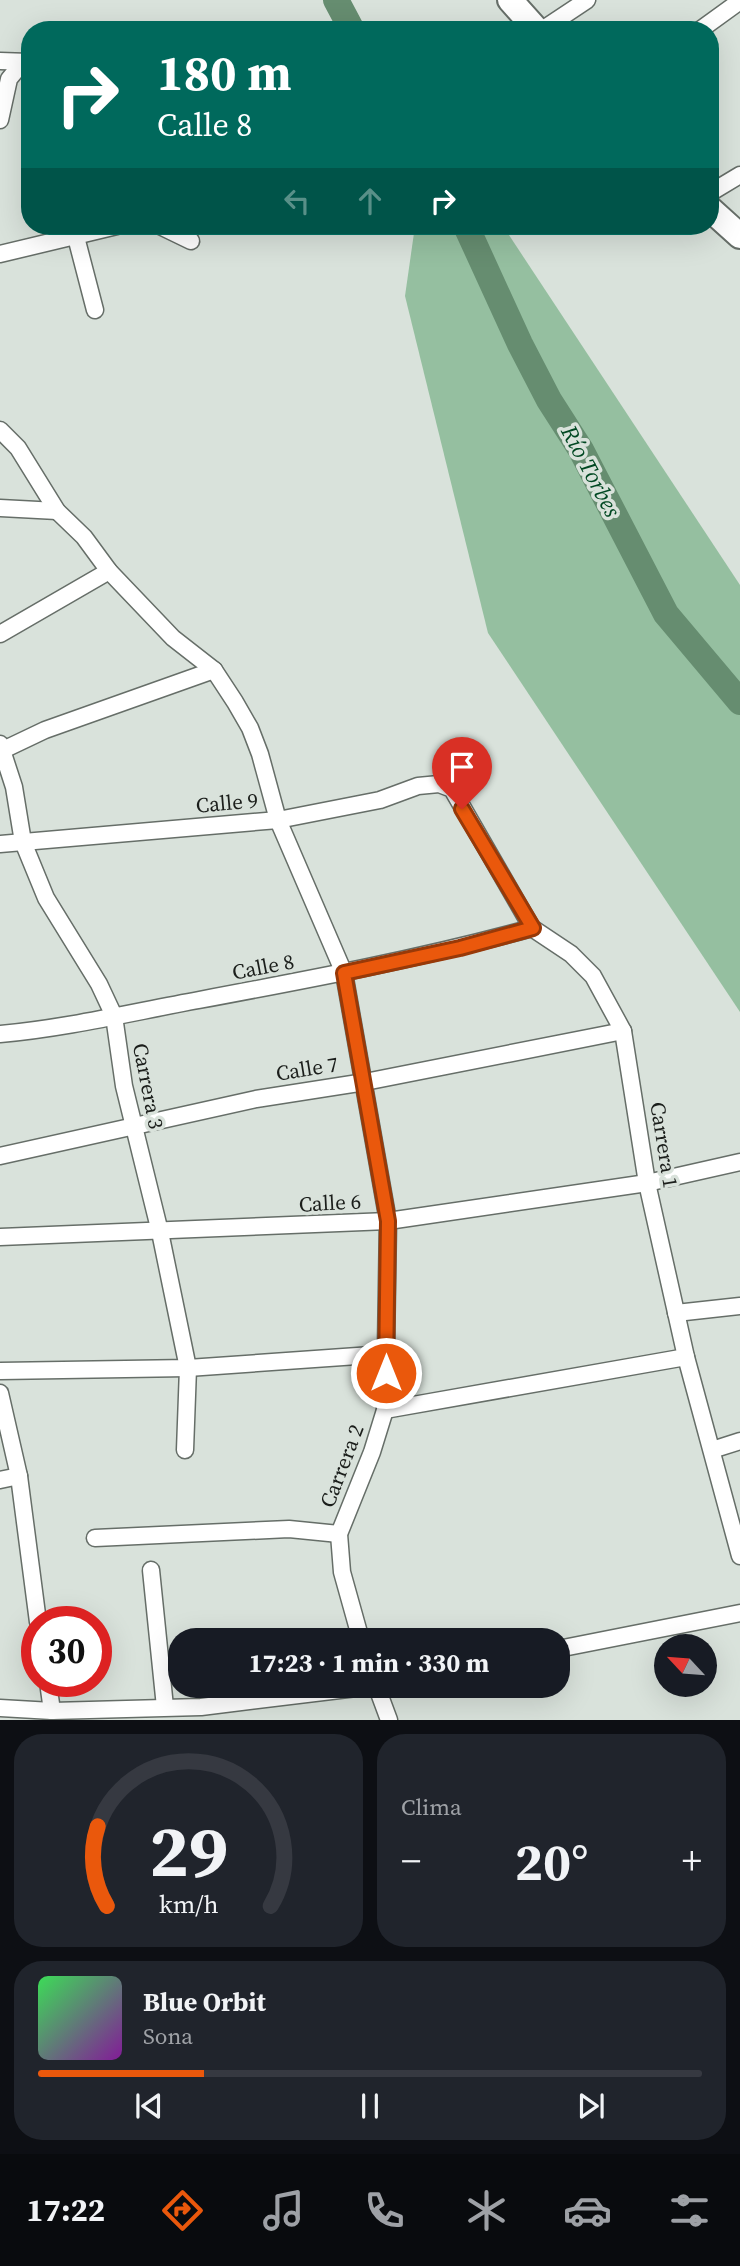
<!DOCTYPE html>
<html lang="es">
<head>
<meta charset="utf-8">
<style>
	:root { --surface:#171b24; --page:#20242c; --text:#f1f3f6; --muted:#9ea1a6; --line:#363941; --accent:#ea580c }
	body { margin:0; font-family:"Source Serif 4",serif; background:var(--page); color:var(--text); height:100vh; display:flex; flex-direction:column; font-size:26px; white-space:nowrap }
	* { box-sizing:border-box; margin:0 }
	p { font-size:23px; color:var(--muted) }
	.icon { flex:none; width:38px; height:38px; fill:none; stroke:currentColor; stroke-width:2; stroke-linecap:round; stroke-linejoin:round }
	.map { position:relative; height:1720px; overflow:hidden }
	.drawer { display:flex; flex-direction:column; gap:14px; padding:14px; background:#0d0f14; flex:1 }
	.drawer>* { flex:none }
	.guide { position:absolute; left:21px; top:21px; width:698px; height:214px; border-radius:28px; box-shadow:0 7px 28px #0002; background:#00695c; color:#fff; overflow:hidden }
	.needle { width:46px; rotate:296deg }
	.buttons { position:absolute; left:654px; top:1634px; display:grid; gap:14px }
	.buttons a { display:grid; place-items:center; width:63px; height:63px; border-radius:50%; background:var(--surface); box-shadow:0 7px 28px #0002; font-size:35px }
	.speed { position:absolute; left:21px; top:1606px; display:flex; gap:14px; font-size:35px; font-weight:700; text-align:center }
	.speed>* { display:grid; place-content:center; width:91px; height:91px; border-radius:50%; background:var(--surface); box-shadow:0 7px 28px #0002; line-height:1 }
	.speed .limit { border:10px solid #d22; background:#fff; color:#111 }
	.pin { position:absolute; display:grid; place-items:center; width:60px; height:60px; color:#fff; margin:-72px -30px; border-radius:50% 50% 50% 0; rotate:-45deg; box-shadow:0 0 7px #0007 }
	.pin .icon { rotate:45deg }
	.me { position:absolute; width:77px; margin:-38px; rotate:0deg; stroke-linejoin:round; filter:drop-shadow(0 0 5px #0008) }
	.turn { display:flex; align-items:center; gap:24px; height:147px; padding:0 21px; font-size:32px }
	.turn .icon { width:91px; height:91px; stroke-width:2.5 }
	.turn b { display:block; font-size:49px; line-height:60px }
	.lanes { display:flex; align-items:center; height:66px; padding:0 21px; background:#0003; justify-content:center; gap:35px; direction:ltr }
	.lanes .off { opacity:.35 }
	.big { font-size:52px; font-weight:700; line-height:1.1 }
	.drawer .widget { flex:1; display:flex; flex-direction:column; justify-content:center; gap:10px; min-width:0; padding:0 24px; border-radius:28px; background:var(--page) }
	.drawer .dial { align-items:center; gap:0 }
	.dial svg { height:182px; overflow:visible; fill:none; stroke:var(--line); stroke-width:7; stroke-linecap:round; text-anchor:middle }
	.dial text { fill:var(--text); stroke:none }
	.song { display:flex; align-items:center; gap:21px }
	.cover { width:84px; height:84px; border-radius:10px; background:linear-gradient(135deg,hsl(130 70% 55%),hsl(290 70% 35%)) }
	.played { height:7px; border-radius:4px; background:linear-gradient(90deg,var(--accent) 25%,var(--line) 25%) }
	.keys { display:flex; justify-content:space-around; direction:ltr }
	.heat { display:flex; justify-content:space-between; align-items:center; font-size:38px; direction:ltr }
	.drawer .tiles { flex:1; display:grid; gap:14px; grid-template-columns:1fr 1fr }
	.widget:last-child { grid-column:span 2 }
	.trip { position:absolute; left:168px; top:1628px; width:402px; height:70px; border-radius:28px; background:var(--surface); box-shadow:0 7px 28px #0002; font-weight:700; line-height:70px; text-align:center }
	.tab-bar { display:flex; height:112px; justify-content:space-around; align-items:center; background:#090b0e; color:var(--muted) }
	.tab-bar .icon { width:49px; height:49px }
	.tab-bar .current { color:var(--accent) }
	.tab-bar b { font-size:32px; color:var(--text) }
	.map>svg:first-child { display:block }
	.forest { fill:#95bfa0 }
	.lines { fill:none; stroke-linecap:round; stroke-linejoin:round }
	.river { stroke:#668d70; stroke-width:26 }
	.minor-casing { stroke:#666e68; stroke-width:19 }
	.primary-casing { stroke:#666e68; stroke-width:28 }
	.minor { stroke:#fff; stroke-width:16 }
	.primary { stroke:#fff; stroke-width:24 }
	.route-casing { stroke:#983908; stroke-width:18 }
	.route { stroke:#ea580c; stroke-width:12 }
	.labels { text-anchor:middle; stroke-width:7; stroke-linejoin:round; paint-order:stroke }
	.street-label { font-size:21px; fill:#1b1e1b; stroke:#d9e2db }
	.water-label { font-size:23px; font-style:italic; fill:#004822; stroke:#d9e2db }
</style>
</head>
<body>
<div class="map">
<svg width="740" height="1720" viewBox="0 0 740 1720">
	<rect width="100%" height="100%" fill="#d9e2db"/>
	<path class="forest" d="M 415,226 L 503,226 L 740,585 L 740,1012 L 488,633 L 405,296 Z"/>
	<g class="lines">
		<g class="river">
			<path d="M 336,0 L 352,30"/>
			<path d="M 466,226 L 520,344 L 549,400 L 581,450 L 666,614 L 740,702"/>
		</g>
		<defs>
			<g id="minor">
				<path d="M 542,30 L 587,0"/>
				<path d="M 700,30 L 740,1"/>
				<path d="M 0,61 L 30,62"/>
				<path d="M 0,120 L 9,79 L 23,62 L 30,70"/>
				<path d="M 710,193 L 740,175"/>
				<path d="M 160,226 L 191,241"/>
				<path d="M 76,237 L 95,310"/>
				<path d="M 0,254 L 117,226"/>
				<path d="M 0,430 L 18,448 L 57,511 L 84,537 L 109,571 L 173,638 L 214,670 L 235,702 L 250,728 L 260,754 L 278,820 L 344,973 L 388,1221 L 385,1410 L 372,1452 L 339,1534 L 342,1572 L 361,1640"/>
				<path d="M 0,508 L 57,511"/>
				<path d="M 0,634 L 109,571"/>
				<path d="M 0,744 L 14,787 L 23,842 L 46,898 L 99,984 L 114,1016 L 124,1086 L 160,1232 L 188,1368 L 185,1450"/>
				<path d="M 3,750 L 45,730 L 214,670"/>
				<path d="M 0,844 L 278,820 L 380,800 L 418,786 L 439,784 L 452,789 L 532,928 L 571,954 L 593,976 L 623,1031 L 647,1183 L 686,1357 L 740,1556"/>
				<path d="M 0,1034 C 67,1028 133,1012 199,1000 C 311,979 423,958 532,928"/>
				<path d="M 0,1156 L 256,1099 L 365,1082 L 623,1031"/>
				<path d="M 0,1237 L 388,1221 L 647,1183 L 740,1162"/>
				<path d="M 676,1313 L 740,1306"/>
				<path d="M 0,1371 L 188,1368 L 386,1354"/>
				<path d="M 0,1393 L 19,1476 L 38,1622"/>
				<path d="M 385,1410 L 686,1357"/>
				<path d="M 712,1450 L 740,1441"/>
				<path d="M 0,1480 L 19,1476"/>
				<path d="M 95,1538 L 289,1529 L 339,1534"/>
				<path d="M 151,1570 L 165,1707"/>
				<path d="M 558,1649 L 740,1613"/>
				<path d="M 48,1682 L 52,1711"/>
				<path d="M 376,1685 L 389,1720"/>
				<path d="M 0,1708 L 52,1711 L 201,1707 L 381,1685"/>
			</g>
			<g id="primary">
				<path d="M 510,0 L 537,30"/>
				<path d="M 710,209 L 740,236"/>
			</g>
		</defs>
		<use href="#minor" class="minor-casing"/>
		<use href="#primary" class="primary-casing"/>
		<use href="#minor" class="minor"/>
		<use href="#primary" class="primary"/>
	</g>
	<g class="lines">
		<defs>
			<path id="route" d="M 386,1373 L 388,1221 L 344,973 L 460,948 L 533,928 L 462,809"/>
		</defs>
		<use href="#route" class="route-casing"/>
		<use href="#route" class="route"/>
	</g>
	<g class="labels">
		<g class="street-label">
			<text transform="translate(227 803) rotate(-5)" y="7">Calle 9</text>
			<text transform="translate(263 967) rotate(-11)" y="7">Calle 8</text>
			<text transform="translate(307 1069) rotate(-9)" y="7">Calle 7</text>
			<text transform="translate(148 1086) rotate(79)" y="7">Carrera 3</text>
			<text transform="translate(664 1145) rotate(81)" y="7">Carrera 1</text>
			<text transform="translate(330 1203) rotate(-3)" y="7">Calle 6</text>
			<text transform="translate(342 1466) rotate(-69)" y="7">Carrera 2</text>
		</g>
		<g class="water-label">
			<text transform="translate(591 471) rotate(62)" y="8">Río Torbes</text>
		</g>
	</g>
</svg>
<div class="buttons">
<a><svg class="needle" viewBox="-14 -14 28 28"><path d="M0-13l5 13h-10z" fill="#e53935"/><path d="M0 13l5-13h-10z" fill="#9ea1a6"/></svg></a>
</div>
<div class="speed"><div class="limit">30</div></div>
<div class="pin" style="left:462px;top:809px;background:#d93025"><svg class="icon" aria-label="arrive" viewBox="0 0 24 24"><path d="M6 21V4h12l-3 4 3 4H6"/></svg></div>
<svg class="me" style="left:386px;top:1373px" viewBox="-20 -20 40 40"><circle r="17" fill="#ea580c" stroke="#fff" stroke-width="3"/><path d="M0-11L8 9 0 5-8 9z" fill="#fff"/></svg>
<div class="trip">17:23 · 1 min · 330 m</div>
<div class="guide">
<div class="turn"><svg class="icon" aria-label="right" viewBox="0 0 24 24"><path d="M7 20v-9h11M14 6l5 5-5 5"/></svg><div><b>180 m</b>Calle 8</div></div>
<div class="lanes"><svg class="icon off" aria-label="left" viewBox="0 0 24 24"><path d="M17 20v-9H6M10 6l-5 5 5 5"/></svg><svg class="icon off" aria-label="ahead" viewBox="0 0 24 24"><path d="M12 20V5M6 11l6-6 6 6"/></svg><svg class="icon" aria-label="right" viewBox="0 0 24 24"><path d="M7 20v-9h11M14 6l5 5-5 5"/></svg></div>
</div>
</div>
<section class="drawer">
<div class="tiles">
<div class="widget dial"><svg viewBox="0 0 100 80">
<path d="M14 69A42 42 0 1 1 86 69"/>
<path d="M14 69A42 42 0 0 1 10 34" stroke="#ea580c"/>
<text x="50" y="56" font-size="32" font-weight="700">29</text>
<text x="50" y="72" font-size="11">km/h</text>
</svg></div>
<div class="widget"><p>Clima</p>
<div class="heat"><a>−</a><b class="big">20°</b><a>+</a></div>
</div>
<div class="widget">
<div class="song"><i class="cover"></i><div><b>Blue Orbit</b><p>Sona</p></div></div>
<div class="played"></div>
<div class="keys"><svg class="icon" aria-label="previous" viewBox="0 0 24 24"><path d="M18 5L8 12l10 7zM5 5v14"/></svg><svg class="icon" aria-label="pause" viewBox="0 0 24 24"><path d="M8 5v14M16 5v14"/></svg><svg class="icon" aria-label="next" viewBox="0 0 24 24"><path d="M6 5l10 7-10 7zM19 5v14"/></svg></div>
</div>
</div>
</section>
<nav class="tab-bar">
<b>17:22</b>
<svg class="icon current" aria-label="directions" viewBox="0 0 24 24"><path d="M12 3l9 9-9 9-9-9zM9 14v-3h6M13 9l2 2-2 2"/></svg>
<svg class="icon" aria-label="music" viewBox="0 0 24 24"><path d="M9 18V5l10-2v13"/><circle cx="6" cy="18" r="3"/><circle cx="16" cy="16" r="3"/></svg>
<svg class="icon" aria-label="phone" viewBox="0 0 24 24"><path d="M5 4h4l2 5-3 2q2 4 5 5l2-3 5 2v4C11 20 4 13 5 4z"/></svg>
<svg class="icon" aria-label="climate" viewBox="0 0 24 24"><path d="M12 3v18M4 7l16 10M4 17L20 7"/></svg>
<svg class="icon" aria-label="car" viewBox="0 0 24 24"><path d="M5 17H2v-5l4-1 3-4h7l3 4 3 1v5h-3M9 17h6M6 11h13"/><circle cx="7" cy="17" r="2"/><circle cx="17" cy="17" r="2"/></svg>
<svg class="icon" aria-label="filters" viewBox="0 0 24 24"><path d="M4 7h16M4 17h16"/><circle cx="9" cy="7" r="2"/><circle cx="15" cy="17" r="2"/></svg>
</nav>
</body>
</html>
